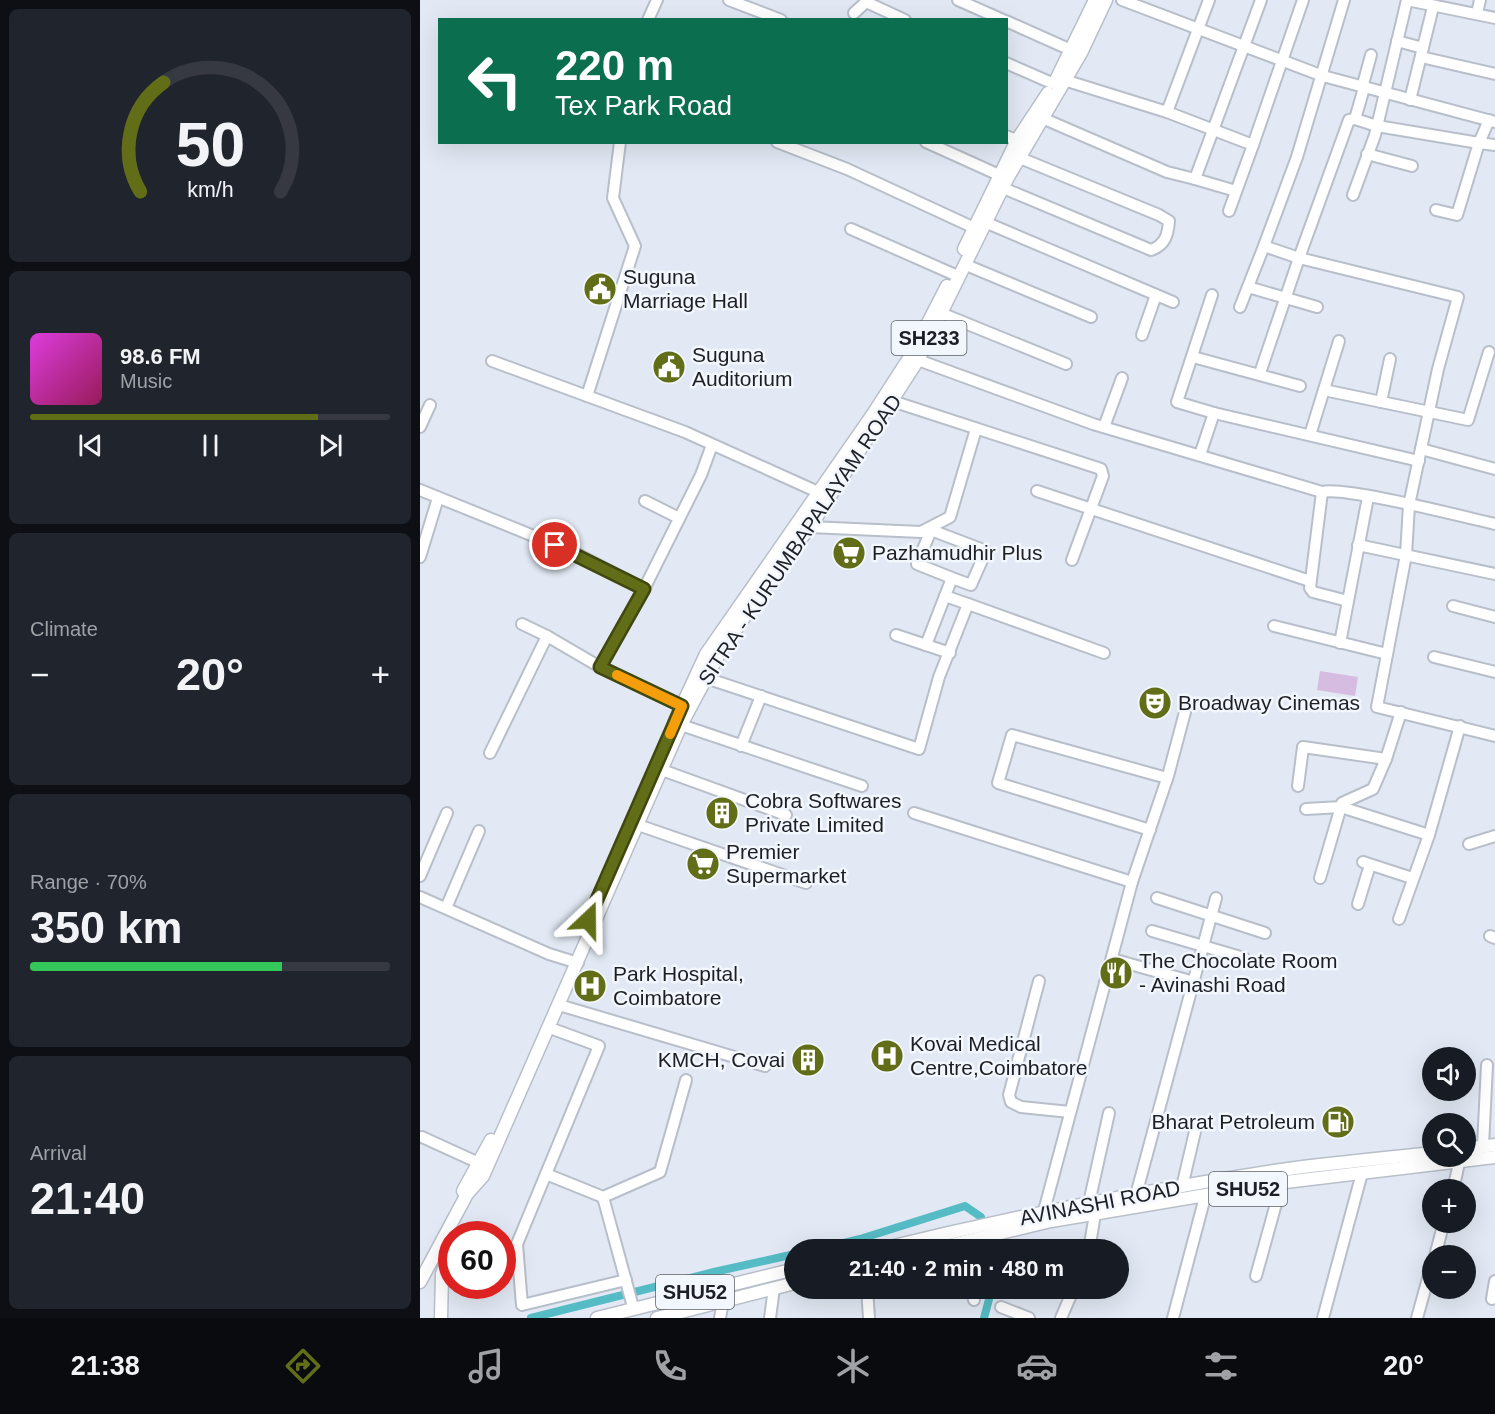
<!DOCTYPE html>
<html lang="en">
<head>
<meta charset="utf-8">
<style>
	:root { --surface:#171b24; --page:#20242c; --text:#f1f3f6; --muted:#9ea1a6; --line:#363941; --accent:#626e17 }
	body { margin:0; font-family:Arial,sans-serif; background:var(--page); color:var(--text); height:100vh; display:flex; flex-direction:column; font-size:22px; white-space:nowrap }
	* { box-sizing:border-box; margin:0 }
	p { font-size:20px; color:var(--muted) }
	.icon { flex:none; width:33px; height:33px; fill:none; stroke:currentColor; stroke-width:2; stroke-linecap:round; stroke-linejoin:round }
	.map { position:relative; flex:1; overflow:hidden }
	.side { display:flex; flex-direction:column; gap:9px; padding:9px; background:#0d0f14; width:420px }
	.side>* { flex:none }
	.guide { position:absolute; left:18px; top:18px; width:570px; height:126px; border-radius:0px; box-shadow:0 6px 24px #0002; background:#0b6e4f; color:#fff; overflow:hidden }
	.tools { position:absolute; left:1002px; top:1047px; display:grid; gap:12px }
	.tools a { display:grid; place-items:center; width:54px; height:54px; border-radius:50%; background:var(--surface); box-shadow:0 6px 24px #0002; font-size:30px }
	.speed { position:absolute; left:18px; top:1221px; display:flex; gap:12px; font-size:30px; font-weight:700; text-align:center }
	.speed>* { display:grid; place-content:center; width:78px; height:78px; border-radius:50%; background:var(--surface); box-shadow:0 6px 24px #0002; line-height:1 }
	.speed .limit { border:9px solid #d22; background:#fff; color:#111 }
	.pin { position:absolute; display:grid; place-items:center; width:51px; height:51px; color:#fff; margin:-26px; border:3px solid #fff; border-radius:50%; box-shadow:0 2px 6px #0007 }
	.me { position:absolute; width:66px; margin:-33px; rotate:23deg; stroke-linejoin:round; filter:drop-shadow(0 0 4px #0008) }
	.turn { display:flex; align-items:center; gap:21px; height:126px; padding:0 18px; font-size:27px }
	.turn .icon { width:78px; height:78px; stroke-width:2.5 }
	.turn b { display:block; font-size:42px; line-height:51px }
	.big { font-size:45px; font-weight:700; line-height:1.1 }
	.side .card { flex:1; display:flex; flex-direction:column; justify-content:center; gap:9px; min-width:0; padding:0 21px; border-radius:9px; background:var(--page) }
	.side .dial { align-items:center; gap:0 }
	.dial svg { height:156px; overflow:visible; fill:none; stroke:var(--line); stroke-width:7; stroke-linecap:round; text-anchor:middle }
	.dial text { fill:var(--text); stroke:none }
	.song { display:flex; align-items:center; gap:18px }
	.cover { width:72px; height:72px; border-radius:9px; background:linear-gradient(135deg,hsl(300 70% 55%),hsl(330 70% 35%)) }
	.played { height:6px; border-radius:3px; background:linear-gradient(90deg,var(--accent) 80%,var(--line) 80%) }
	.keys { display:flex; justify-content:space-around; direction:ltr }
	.heat { display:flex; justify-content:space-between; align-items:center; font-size:33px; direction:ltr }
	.charge { height:9px; border-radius:4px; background:linear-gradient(90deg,#34c759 70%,var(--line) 0) }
	.trip { position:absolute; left:364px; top:1239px; width:345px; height:60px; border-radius:30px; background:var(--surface); box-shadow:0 6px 24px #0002; font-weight:700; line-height:60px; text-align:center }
	.menu { display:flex; height:96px; justify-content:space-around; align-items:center; background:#090b0e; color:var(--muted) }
	.menu .icon { width:42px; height:42px }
	.menu .current { color:var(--accent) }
	.menu b { font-size:27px; color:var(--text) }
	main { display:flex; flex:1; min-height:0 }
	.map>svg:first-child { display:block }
	.green { fill:#d6bce1 }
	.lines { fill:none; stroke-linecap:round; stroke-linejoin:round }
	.canal { stroke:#55bbc4; stroke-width:8 }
	.minor-casing { stroke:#b8bfca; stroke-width:14 }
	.major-casing { stroke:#b8bfca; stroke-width:15 }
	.minor { stroke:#fff; stroke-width:10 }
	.major { stroke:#fff; stroke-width:12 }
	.route-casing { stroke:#40480f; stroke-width:15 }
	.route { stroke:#626e17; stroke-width:10 }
	.slow { stroke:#f59e0b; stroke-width:10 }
	.labels { text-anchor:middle; stroke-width:5; stroke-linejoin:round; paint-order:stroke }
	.shield { fill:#f2f6fd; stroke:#5d6065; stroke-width:1.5 }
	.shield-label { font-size:20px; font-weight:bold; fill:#1d1f24 }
	.poi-label { font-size:21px; fill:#1d1f24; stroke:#f2f6fd; text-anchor:start }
	.street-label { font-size:21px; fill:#1d1f24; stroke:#f2f6fd }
</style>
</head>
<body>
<main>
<section class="side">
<div class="card dial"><svg viewBox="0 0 100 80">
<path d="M14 69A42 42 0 1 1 86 69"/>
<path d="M14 69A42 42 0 0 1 26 13" stroke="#626e17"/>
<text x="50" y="56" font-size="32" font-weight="700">50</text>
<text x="50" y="72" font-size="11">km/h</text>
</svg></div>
<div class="card">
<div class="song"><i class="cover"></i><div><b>98.6 FM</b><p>Music</p></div></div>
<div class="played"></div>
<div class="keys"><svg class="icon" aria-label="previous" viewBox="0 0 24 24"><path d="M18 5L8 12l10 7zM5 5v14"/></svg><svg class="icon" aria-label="pause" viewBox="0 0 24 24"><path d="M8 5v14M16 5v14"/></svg><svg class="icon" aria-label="next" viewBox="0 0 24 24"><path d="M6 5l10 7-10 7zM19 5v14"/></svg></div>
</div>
<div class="card"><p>Climate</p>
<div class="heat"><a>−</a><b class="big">20°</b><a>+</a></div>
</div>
<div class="card"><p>Range · 70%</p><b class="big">350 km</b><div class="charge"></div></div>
<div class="card"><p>Arrival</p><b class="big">21:40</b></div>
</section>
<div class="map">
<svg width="1075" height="1318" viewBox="0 0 1075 1318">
	<rect width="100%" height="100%" fill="#e2e9f4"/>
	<path class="green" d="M 900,671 L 938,677 L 935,696 L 897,690 Z"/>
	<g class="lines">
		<g class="canal">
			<path d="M 395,1250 L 440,1239 L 545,1206 L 561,1217 L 572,1250"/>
			<path d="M 111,1318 L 294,1272 L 375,1254"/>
			<path d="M 564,1318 L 572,1288"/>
		</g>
		<defs>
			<g id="minor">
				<path d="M 309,0 L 361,20"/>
				<path d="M 538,0 L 583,20"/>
				<path d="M 702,0 L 903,76 L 1075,122"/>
				<path d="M 924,0 L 877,157 L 844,246 L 879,258 L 929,120 L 935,119 L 944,88"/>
				<path d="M 987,0 L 1075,18"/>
				<path d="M 434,13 L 446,2 L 485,20"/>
				<path d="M 1057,13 L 1060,0"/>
				<path d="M 228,20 L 237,0"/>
				<path d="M 586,21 L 651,50"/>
				<path d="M 977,41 L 1003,48"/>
				<path d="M 1001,57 L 1075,74"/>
				<path d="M 586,63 L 634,84"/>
				<path d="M 644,80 L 747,112 L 833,145 L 883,0"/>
				<path d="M 942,88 L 951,55"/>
				<path d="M 990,100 L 1013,7"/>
				<path d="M 747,112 L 789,0"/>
				<path d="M 622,118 L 747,172 L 775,179"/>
				<path d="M 935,119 L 957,126 L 1059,143 L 1037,215 L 1016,210"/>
				<path d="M 1069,120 L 1059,143 L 1075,145"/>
				<path d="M 586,136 L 597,140"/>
				<path d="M 357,142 L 427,169 L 561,231"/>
				<path d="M 506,142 L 579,175"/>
				<path d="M 947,154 L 992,166"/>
				<path d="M 583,188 L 731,250 C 745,245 748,235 749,221 L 739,215 L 600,158"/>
				<path d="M 816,191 L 775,179 L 841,0"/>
				<path d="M 933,195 L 955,135 L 987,0"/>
				<path d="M 809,211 L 833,145"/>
				<path d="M 567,223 L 753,302"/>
				<path d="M 431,229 L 533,274"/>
				<path d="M 546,265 L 671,317"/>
				<path d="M 828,287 L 897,307"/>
				<path d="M 792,295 L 757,402 L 794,413 L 999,461"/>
				<path d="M 820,307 L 844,246"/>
				<path d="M 523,314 L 646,364"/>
				<path d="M 722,335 L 736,295"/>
				<path d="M 773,357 L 880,386"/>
				<path d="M 498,360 L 673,424 L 902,492 C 925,486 1044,517 1075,524"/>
				<path d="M 72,361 L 265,432 L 398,492"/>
				<path d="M 840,373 L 879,258 L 1038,297 L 1018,369 L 989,505 L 986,555 L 957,707 L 1075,736"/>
				<path d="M 904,390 L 1048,420 L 1069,352"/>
				<path d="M 167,396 L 215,246 L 193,198 L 200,142"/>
				<path d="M 472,401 L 681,469 L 683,476 L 652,560"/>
				<path d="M 961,402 L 970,359"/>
				<path d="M 0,427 L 10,405"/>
				<path d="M 684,427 L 702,378"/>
				<path d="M 890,435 L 919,341"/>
				<path d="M 1001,449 L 1075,469"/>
				<path d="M 780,455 L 794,413"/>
				<path d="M 0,490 L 153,552 L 224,589 L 180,667 L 268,709"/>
				<path d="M 617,491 L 890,581"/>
				<path d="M 902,492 L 890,588 L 893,592 L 928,601"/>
				<path d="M 225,501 L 259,518"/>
				<path d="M 390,527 L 501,532 L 530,517 L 556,429"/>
				<path d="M 938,545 L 1075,574"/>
				<path d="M 0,557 L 18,498"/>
				<path d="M 532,578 L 551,585 L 566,551 L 511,530 L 497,564 L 532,578 L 525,596 L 548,604"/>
				<path d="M 224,589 L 281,475 L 292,445"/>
				<path d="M 1033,606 L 1075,617"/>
				<path d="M 102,624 L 127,636"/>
				<path d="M 854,626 L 967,654"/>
				<path d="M 476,635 L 506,645 L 525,596"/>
				<path d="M 920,643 L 948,497"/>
				<path d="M 506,645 L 530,653"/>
				<path d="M 1014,657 L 1075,672"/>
				<path d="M 286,678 L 499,749 L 519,677 L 548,604 L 684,653"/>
				<path d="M 261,725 L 442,786"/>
				<path d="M 321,746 L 341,696"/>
				<path d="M 70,753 L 127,636 L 180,667"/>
				<path d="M 242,770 L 366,815"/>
				<path d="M 878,786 L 883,747 L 966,759"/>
				<path d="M 886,809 L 921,807 L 1009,835"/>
				<path d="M 494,813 L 712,882"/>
				<path d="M 218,825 L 386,883"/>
				<path d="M 730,830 L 578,783 L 592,735 L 747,778"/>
				<path d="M 1049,844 L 1075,836"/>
				<path d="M 943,862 L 992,878"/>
				<path d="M 0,876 L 27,813"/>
				<path d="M 900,878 L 922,803 L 953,789 L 966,759 L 981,712"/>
				<path d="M 0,897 L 129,954 L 158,963"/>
				<path d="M 737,898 L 845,933"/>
				<path d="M 938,904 L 950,865"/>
				<path d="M 26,908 L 59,831"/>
				<path d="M 979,919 L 1009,835 L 1040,726"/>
				<path d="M 732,931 L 824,958"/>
				<path d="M 1070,936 L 1075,938"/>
				<path d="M 692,959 L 774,982"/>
				<path d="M 619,981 L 589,1095 L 591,1102 L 601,1107 L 650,1112"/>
				<path d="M 139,1005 L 345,1066"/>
				<path d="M 130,1028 L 179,1046 L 97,1244 L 102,1305 L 206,1280"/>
				<path d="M 2,1137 L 59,1163"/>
				<path d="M 1063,1146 L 1067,1065"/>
				<path d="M 126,1174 L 183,1197 L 240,1172 L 266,1080"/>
				<path d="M 762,1187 L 777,1123"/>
				<path d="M 1033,1190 L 1039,1163"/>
				<path d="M 716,1195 L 796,898"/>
				<path d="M 183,1197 L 213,1307"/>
				<path d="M 669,1203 L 689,1113"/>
				<path d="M 624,1211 L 712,882 L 748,776 L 765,712"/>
				<path d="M 669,1250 L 675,1214"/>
				<path d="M 1015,1256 L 1024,1222"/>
				<path d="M 836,1276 L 862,1182"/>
				<path d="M 447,1288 L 449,1318"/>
				<path d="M 552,1288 L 554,1300"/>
				<path d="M 1072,1299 L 1075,1281"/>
				<path d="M 581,1307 L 609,1318"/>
				<path d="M 300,1318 L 303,1302"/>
				<path d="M 350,1318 L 354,1288"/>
				<path d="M 641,1318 L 654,1288"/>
				<path d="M 753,1318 L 785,1197"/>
				<path d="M 903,1318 L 942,1173"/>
				<path d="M 997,1318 L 1012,1264"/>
			</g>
			<g id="major">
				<path d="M 637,78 L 675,0"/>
				<path d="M 544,249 L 597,140 L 628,93"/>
				<path d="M 255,721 L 286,654 L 453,414 L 493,352 L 527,286"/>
				<path d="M 1046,1149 L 1075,1145"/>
				<path d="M 43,1191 L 71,1140"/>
				<path d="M 457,1250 C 588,1218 721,1191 854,1171 C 907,1163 960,1159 1012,1153"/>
				<path d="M 510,1250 L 631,1221 L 857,1183 L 1075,1157"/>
				<path d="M 0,1282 L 47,1194 L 63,1176 L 261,725 L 298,656 L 357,569 L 390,527 L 498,360 L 587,179 L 661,53 L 686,0"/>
				<path d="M 21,1318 L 22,1274 L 32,1245"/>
				<path d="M 177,1318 L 375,1269"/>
				<path d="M 237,1318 L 375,1283"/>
			</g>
		</defs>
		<use href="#minor" class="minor-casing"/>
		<use href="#major" class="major-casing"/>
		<use href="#minor" class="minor"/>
		<use href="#major" class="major"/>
	</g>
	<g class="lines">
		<defs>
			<path id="route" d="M 135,545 L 224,589 L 180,667 L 262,706 L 168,920"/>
		</defs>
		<use href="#route" class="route-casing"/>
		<use href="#route" class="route"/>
		<path class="slow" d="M 197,675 L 262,706 L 250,734"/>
	</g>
	<defs>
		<symbol id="civic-disc" viewBox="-11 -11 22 22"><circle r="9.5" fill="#626e17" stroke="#f2f6fd"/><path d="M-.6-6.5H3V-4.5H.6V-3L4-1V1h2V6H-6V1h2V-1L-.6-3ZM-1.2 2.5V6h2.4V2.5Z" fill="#fff"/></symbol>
		<symbol id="supermarket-disc" viewBox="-11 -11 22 22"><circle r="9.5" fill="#626e17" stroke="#f2f6fd"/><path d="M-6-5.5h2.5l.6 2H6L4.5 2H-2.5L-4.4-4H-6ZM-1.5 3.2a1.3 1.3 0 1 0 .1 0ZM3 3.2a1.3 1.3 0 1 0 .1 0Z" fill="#fff"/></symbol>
		<symbol id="theatre-disc" viewBox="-11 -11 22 22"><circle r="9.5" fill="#626e17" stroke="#f2f6fd"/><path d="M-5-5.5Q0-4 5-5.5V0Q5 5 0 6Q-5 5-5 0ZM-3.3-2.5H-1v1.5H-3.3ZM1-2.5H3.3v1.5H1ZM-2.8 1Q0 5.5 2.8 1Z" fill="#fff"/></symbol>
		<symbol id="building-disc" viewBox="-11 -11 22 22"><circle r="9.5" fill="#626e17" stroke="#f2f6fd"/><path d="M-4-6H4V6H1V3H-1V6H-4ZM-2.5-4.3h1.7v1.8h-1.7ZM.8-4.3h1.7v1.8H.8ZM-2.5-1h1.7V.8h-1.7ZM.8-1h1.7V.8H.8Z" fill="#fff"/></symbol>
		<symbol id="restaurant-disc" viewBox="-11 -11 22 22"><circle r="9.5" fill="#626e17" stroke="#f2f6fd"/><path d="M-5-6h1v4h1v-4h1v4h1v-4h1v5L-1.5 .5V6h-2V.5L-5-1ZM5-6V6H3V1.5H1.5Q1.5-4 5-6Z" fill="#fff"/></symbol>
		<symbol id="hospital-disc" viewBox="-11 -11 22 22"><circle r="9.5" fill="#626e17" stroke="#f2f6fd"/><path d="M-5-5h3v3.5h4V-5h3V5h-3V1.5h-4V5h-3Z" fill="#fff"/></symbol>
		<symbol id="fuel-disc" viewBox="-11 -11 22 22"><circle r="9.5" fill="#626e17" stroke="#f2f6fd"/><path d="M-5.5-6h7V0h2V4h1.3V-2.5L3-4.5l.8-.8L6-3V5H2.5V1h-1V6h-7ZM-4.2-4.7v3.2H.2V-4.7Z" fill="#fff"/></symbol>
	</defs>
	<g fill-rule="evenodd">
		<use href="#civic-disc" x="161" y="270" width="38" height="38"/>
		<use href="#civic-disc" x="230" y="348" width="38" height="38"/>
		<use href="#supermarket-disc" x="410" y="534" width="38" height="38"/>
		<use href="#theatre-disc" x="716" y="684" width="38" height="38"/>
		<use href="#building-disc" x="283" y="794" width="38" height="38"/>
		<use href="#supermarket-disc" x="264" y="845" width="38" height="38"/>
		<use href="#restaurant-disc" x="677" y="954" width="38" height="38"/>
		<use href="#hospital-disc" x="151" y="967" width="38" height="38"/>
		<use href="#hospital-disc" x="448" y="1037" width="38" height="38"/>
		<use href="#building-disc" x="369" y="1041" width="38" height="38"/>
		<use href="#fuel-disc" x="899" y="1103" width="38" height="38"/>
	</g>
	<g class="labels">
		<g class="shield">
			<rect x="471.5" y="321" width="75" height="34" rx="4.5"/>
			<rect x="789" y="1172" width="78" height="34" rx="4.5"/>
			<rect x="236" y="1275" width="78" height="34" rx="4.5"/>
		</g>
		<g class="shield-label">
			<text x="509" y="345">SH233</text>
			<text x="828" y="1196">SHU52</text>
			<text x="275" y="1299">SHU52</text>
		</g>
		<g class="poi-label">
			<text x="203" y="284">Suguna<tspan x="203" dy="24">Marriage Hall</tspan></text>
			<text x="272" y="362">Suguna<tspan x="272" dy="24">Auditorium</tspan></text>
			<text x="452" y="560">Pazhamudhir Plus</text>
			<text x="758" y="710">Broadway Cinemas</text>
			<text x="325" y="808">Cobra Softwares<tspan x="325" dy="24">Private Limited</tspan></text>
			<text x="306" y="859">Premier<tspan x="306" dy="24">Supermarket</tspan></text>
			<text x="719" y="968">The Chocolate Room<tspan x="719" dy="24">- Avinashi Road</tspan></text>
			<text x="193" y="981">Park Hospital,<tspan x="193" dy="24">Coimbatore</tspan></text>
			<text x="490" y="1051">Kovai Medical<tspan x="490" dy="24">Centre,Coimbatore</tspan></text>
			<text x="365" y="1067" text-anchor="end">KMCH, Covai</text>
			<text x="895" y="1129" text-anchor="end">Bharat Petroleum</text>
		</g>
		<g class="street-label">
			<text transform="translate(380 540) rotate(-56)" y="7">SITRA - KURUMBAPALAYAM ROAD</text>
			<text transform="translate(680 1203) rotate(-11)" y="7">AVINASHI ROAD</text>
		</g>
	</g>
</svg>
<div class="tools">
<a><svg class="icon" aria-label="sound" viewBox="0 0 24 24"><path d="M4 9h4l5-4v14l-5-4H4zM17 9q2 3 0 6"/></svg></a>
<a><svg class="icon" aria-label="search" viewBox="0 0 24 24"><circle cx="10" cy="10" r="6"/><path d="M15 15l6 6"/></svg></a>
<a>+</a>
<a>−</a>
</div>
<div class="speed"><div class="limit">60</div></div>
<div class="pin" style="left:135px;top:545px;background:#d93025"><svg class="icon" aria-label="arrive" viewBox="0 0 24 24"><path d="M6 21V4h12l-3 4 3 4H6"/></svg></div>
<svg class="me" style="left:168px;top:920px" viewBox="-20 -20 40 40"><path d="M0-17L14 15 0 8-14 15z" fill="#626e17" stroke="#fff" stroke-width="4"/></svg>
<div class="trip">21:40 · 2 min · 480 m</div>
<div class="guide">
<div class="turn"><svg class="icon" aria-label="left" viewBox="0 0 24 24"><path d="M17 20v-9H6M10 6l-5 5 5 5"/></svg><div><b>220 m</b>Tex Park Road</div></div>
</div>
</div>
</main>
<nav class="menu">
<b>21:38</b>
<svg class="icon current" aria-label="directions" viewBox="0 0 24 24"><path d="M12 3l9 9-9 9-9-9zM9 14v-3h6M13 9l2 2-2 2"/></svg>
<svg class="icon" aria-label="music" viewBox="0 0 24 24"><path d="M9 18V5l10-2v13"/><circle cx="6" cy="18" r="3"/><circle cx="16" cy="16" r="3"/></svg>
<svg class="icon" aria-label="phone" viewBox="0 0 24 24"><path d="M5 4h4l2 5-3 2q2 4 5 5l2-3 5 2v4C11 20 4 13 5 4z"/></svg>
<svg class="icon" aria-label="climate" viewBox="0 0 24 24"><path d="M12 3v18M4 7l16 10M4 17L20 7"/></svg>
<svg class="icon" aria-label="car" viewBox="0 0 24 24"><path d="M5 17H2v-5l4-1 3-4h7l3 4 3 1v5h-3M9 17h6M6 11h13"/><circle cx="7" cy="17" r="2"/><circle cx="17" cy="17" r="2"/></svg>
<svg class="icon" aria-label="filters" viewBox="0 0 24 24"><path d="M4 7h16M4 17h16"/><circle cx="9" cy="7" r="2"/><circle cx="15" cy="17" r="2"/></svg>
<b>20°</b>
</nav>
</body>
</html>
